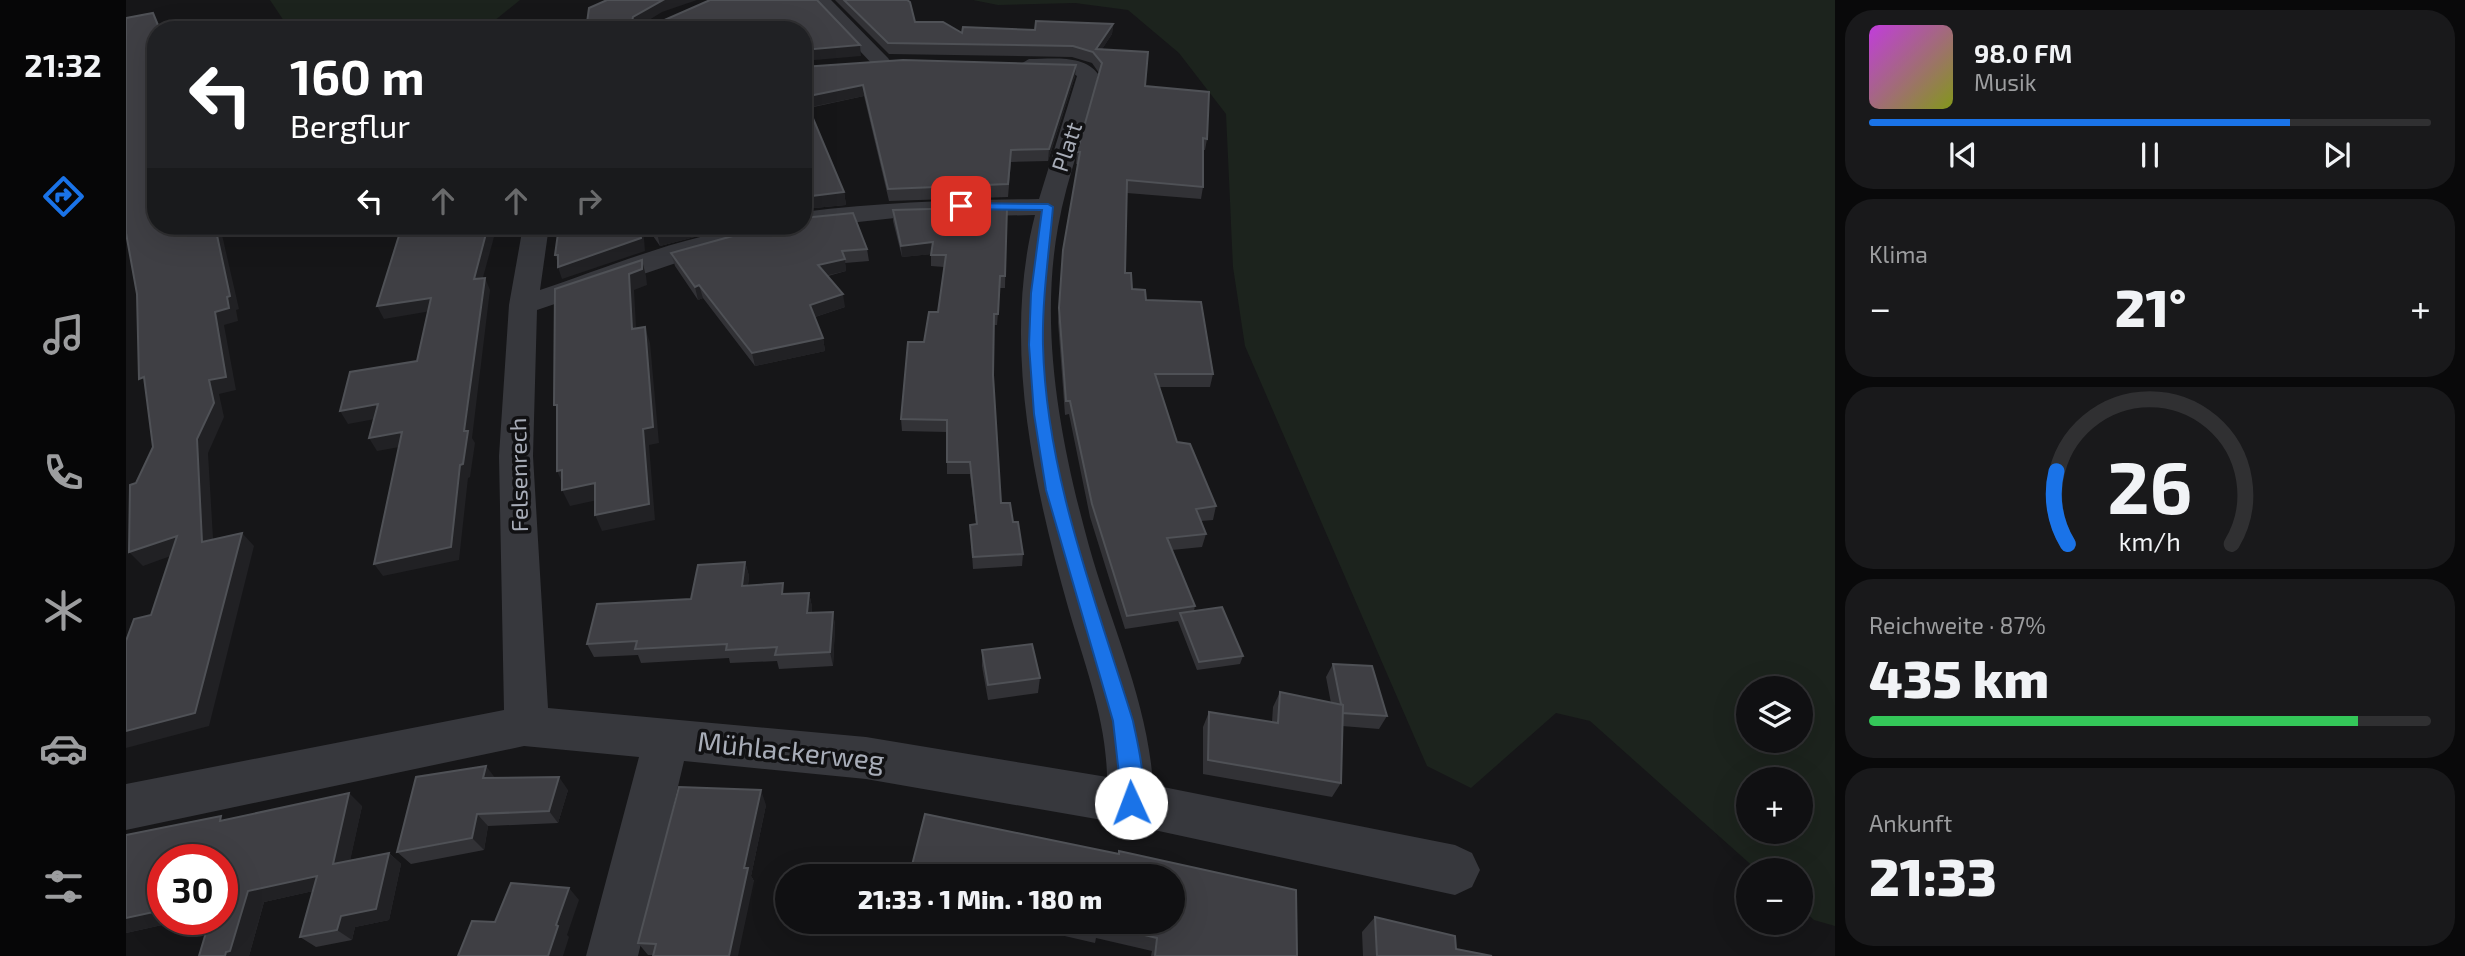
<!DOCTYPE html>
<html lang="de">
<head>
<meta charset="utf-8">
<style>
	:root { --surface:#101012; --page:#19191b; --text:#f1f3f6; --muted:#9c9d9f; --line:#303032; --accent:#1a73e8 }
	body { margin:0; font-family:"Exo 2",sans-serif; background:var(--page); color:var(--text); height:100vh; display:flex; flex-direction:column; font-size:26px; white-space:nowrap }
	* { box-sizing:border-box; margin:0 }
	p { font-size:23px; color:var(--muted) }
	.icon { flex:none; width:38px; height:38px; fill:none; stroke:currentColor; stroke-width:2; stroke-linecap:round; stroke-linejoin:round }
	.map { position:relative; flex:1; overflow:hidden }
	.panel { display:flex; flex-direction:column; gap:10px; padding:10px; background:#09090a; width:630px }
	.panel>* { flex:none }
	.top-card { position:absolute; left:21px; top:21px; width:665px; height:214px; border-radius:28px; box-shadow:0 7px 28px #0002,0 0 0 2px var(--line); background:#202124; color:#fff; overflow:hidden }
	.buttons { position:absolute; left:1610px; top:676px; display:grid; gap:14px }
	.buttons a { display:grid; place-items:center; width:77px; height:77px; border-radius:50%; background:var(--surface); box-shadow:0 7px 28px #0002,0 0 0 2px var(--line); font-size:35px }
	.speed { position:absolute; left:21px; top:844px; display:flex; gap:14px; font-size:35px; font-weight:700; text-align:center }
	.speed>* { display:grid; place-content:center; width:91px; height:91px; border-radius:50%; background:var(--surface); box-shadow:0 7px 28px #0002,0 0 0 2px var(--line); line-height:1 }
	.speed .limit { border:10px solid #d22; background:#fff; color:#111 }
	.pin { position:absolute; display:grid; place-items:center; width:60px; height:60px; color:#fff; margin:-30px; border-radius:14px; box-shadow:0 4px 10px #0006 }
	.me { position:absolute; width:77px; margin:-38px; rotate:358deg; stroke-linejoin:round; filter:drop-shadow(0 0 5px #0008) }
	.turn { display:flex; align-items:center; gap:24px; height:147px; padding:0 28px; font-size:32px }
	.turn .icon { width:91px; height:91px; stroke-width:2.5 }
	.turn b { display:block; font-size:49px; line-height:60px }
	.lanes { display:flex; align-items:center; height:66px; padding:0 28px; background:#0003; justify-content:center; gap:35px; direction:ltr }
	.lanes .off { opacity:.35 }
	.big { font-size:52px; font-weight:800; line-height:1.1 }
	.panel .tile { flex:1; display:flex; flex-direction:column; justify-content:center; gap:10px; min-width:0; padding:0 24px; border-radius:28px; background:var(--page) }
	.panel .dial { align-items:center; gap:0 }
	.dial svg { height:182px; overflow:visible; fill:none; stroke:var(--line); stroke-width:7; stroke-linecap:round; text-anchor:middle }
	.dial text { fill:var(--text); stroke:none }
	.song { display:flex; align-items:center; gap:21px }
	.cover { width:84px; height:84px; border-radius:10px; background:linear-gradient(135deg,hsl(290 70% 55%),hsl(70 70% 35%)) }
	.played { height:7px; border-radius:4px; background:linear-gradient(90deg,var(--accent) 75%,var(--line) 75%) }
	.keys { display:flex; justify-content:space-around; direction:ltr }
	.heat { display:flex; justify-content:space-between; align-items:center; font-size:38px; direction:ltr }
	.charge { height:10px; border-radius:5px; background:linear-gradient(90deg,#34c759 87%,var(--line) 0) }
	.trip { position:absolute; left:649px; top:864px; width:410px; height:70px; border-radius:35px; background:var(--surface); box-shadow:0 7px 28px #0002,0 0 0 2px var(--line); font-weight:800; line-height:70px; text-align:center }
	main { display:flex; flex:1; min-height:0 }
	.tabs { display:flex; flex-direction:column; width:126px; justify-content:space-around; align-items:center; background:#060607; color:var(--muted) }
	.tabs .icon { width:49px; height:49px }
	.tabs .current { color:var(--accent) }
	.tabs b { font-size:32px; color:var(--text) }
	.map>svg:first-child { display:block }
	.green { fill:#1c231d; fill-rule:evenodd }
	.lines { fill:none; stroke-linecap:round; stroke-linejoin:round }
	.minor { fill:#37383d; fill-rule:evenodd }
	.wall { fill:#323236 }
	.shaded-wall { fill:#212124 }
	.building { fill:#3f3f44; stroke:#4f5156; stroke-width:2 }
	.route { fill:#1a73e8; stroke:#114b97; stroke-width:2 }
	.labels { text-anchor:middle; stroke-width:7; stroke-linejoin:round; paint-order:stroke }
	.street-label { font-size:23px; fill:#a8adb8; stroke:#111113 }
	.near-street-label { font-size:28px; fill:#a8adb8; stroke:#111113 }
</style>
</head>
<body>
<main>
<nav class="tabs">
<b>21:32</b>
<svg class="icon current" aria-label="directions" viewBox="0 0 24 24"><path d="M12 3l9 9-9 9-9-9zM9 14v-3h6M13 9l2 2-2 2"/></svg>
<svg class="icon" aria-label="music" viewBox="0 0 24 24"><path d="M9 18V5l10-2v13"/><circle cx="6" cy="18" r="3"/><circle cx="16" cy="16" r="3"/></svg>
<svg class="icon" aria-label="phone" viewBox="0 0 24 24"><path d="M5 4h4l2 5-3 2q2 4 5 5l2-3 5 2v4C11 20 4 13 5 4z"/></svg>
<svg class="icon" aria-label="climate" viewBox="0 0 24 24"><path d="M12 3v18M4 7l16 10M4 17L20 7"/></svg>
<svg class="icon" aria-label="car" viewBox="0 0 24 24"><path d="M5 17H2v-5l4-1 3-4h7l3 4 3 1v5h-3M9 17h6M6 11h13"/><circle cx="7" cy="17" r="2"/><circle cx="17" cy="17" r="2"/></svg>
<svg class="icon" aria-label="filters" viewBox="0 0 24 24"><path d="M4 7h16M4 17h16"/><circle cx="9" cy="7" r="2"/><circle cx="15" cy="17" r="2"/></svg>
</nav>
<div class="map">
<svg width="1709" height="956" viewBox="0 0 1709 956">
	<rect width="100%" height="100%" fill="#161618"/>
	<g class="green">
		<path d="M 144,0 L 394,0 L 357,30 L 164,30 Z"/>
		<path d="M 847,0 L 1709,0 L 1709,926 L 1688,920 L 1675,908 L 1675,870 L 1631,870 L 1464,721 L 1430,713 L 1345,788 L 1301,766 L 1119,346 L 1107,267 L 1100,114 L 1053,53 L 1002,10 L 949,3 L 872,5 ZM 1622,688 L 1675,688 L 1675,740 L 1622,740 ZM 1622,779 L 1675,779 L 1675,831 L 1622,831 Z"/>
	</g>
	<g class="lines">
		<g class="minor">
			<path d="M 686,0 L 705,0 L 762,58 L 765,62 L 762,66 L 748,66 Z"/>
			<path d="M 903,59 C 925,59 958,54 972,74 C 962,126 941,175 932,227 C 913,333 935,444 963,546 C 985,625 1022,702 1027,785 L 1329,845 L 1346,853 L 1354,870 L 1346,887 L 1329,895 L 1005,825 L 740,779 L 558,761 L 512,956 L 460,956 L 513,757 L 398,746 L 0,830 L 0,784 L 378,710 L 373,456 L 383,305 L 397,226 L 423,226 L 414,290 C 489,265 587,222 665,226 L 661,231 L 553,262 L 411,310 L 407,456 L 422,708 L 740,737 L 981,777 C 980,718 958,663 942,607 C 907,483 876,342 909,215 L 769,218 L 677,228 L 669,226 L 677,226 L 677,212 C 756,202 834,200 913,199 L 951,76 L 943,71 L 896,69 L 893,65 Z"/>
		</g>
	</g>
	<g class="wall">
		<path d="M 709,0 L 781,0 L 789,22 L 836,33 L 909,30 L 987,24 L 986,34 L 976,49 L 1081,139 L 1079,150 L 1077,150 L 1077,187 L 1075,199 L 1001,193 L 999,273 L 1006,289 L 1020,300 L 1087,374 L 1084,387 L 1033,387 L 1051,442 L 1090,506 L 1087,520 L 1075,521 L 1080,534 L 1076,547 L 1046,550 L 1069,606 L 1068,611 L 1117,656 L 1114,664 L 1071,670 L 1052,621 L 999,629 L 964,517 L 943,414 L 939,415 L 932,322 L 937,250 L 952,164 L 950,164 L 951,152 L 973,73 L 966,63 L 946,57 L 763,54 Z"/>
		<path d="M 950,65 L 949,76 L 922,161 L 885,162 L 882,197 L 763,201 L 738,96 L 683,108 L 718,192 L 720,205 L 677,209 L 677,67 Z"/>
		<path d="M 881,207 L 879,288 L 874,288 L 871,325 L 867,325 L 867,375 L 875,503 L 887,522 L 897,554 L 896,566 L 847,569 L 844,525 L 850,524 L 844,474 L 821,474 L 821,432 L 776,431 L 775,419 L 798,342 L 812,312 L 818,267 L 805,266 L 805,254 L 776,257 L 767,221 L 767,210 Z"/>
		<path d="M 520,226 L 639,226 L 603,228 L 534,246 Z"/>
		<path d="M 741,249 L 743,261 L 719,263 L 720,271 L 702,276 L 719,307 L 689,317 L 697,338 L 699,351 L 629,366 L 577,298 L 572,300 L 549,266 L 545,253 Z"/>
		<path d="M 619,562 L 623,576 L 622,585 L 660,594 L 683,593 L 686,607 L 686,613 L 707,612 L 709,626 L 707,666 L 653,669 L 651,661 L 604,663 L 603,658 L 515,663 L 512,655 L 468,657 L 461,644 L 565,599 Z"/>
		<path d="M 856,650 L 914,678 L 912,693 L 862,700 L 856,666 Z"/>
		<path d="M 1207,664 L 1261,716 L 1253,729 L 1216,726 L 1215,783 L 1206,797 L 1077,774 L 1077,727 L 1083,712 L 1146,722 L 1147,707 L 1154,692 L 1205,703 L 1200,677 Z"/>
		<path d="M 370,778 L 442,790 L 432,823 L 362,826 L 358,850 L 285,864 L 271,852 Z"/>
		<path d="M 640,805 L 625,876 L 628,881 L 527,955 L 522,955 L 512,943 Z"/>
		<path d="M 236,806 L 224,860 L 263,853 L 275,864 L 263,920 L 229,927 L 226,940 L 190,947 L 174,937 L 187,891 L 138,902 L 123,956 L 73,956 L 84,919 L 96,859 L 63,919 L 0,933 L 0,835 L 100,820 Z"/>
		<path d="M 1249,917 L 1330,949 L 1366,956 L 1237,956 L 1236,932 Z"/>
		<path d="M 794,922 L 810,922 L 809,926 Z"/>
		<path d="M 878,922 L 1046,922 L 1171,956 L 1025,956 L 1026,951 L 970,938 L 969,943 Z"/>
	</g>
	<g class="shaded-wall">
		<path d="M 537,0 L 571,0 L 536,12 L 510,28 L 506,21 L 507,17 Z"/>
		<path d="M 27,13 L 33,24 L 36,30 L 34,30 Z"/>
		<path d="M 987,24 L 986,34 L 971,57 L 970,49 Z"/>
		<path d="M 734,45 L 735,56 L 677,61 L 677,50 Z"/>
		<path d="M 950,65 L 949,76 L 922,161 L 923,149 Z"/>
		<path d="M 737,85 L 738,96 L 680,108 L 678,97 Z"/>
		<path d="M 718,192 L 720,205 L 677,209 L 677,197 Z"/>
		<path d="M 89,226 L 94,226 L 113,309 L 110,310 L 112,321 L 98,325 L 110,390 L 93,394 L 98,417 L 82,453 L 88,555 L 76,542 L 71,439 L 83,380 L 89,312 L 101,297 Z"/>
		<path d="M 362,226 L 371,226 L 353,292 L 348,279 Z"/>
		<path d="M 514,226 L 517,226 L 519,251 L 436,279 L 432,267 L 433,266 L 429,255 Z"/>
		<path d="M 560,226 L 603,226 L 603,228 L 534,246 L 531,233 Z"/>
		<path d="M 807,242 L 807,254 L 776,257 L 775,246 Z"/>
		<path d="M 719,259 L 720,271 L 694,277 L 692,265 Z"/>
		<path d="M 516,260 L 520,276 L 521,285 L 508,290 L 511,345 L 506,329 L 503,274 Z"/>
		<path d="M 359,278 L 364,290 L 346,438 L 349,443 L 344,477 L 342,478 L 333,560 L 257,576 L 248,564 L 334,465 Z"/>
		<path d="M 573,285 L 577,298 L 572,300 L 569,287 Z"/>
		<path d="M 717,294 L 719,307 L 686,318 L 684,305 Z"/>
		<path d="M 305,298 L 311,310 L 258,319 L 251,306 Z"/>
		<path d="M 519,327 L 524,343 L 533,443 L 523,445 L 529,520 L 476,531 L 469,515 L 517,429 Z"/>
		<path d="M 697,338 L 699,351 L 629,366 L 626,353 Z"/>
		<path d="M 252,404 L 260,417 L 222,424 L 214,411 Z"/>
		<path d="M 276,432 L 284,445 L 251,451 L 243,438 Z"/>
		<path d="M 436,470 L 438,487 L 431,471 Z"/>
		<path d="M 469,483 L 476,499 L 444,506 L 436,490 Z"/>
		<path d="M 116,533 L 128,546 L 83,726 L 0,748 L 0,731 Z"/>
		<path d="M 51,536 L 64,549 L 17,566 L 3,552 Z"/>
		<path d="M 619,562 L 623,576 L 620,599 L 616,586 Z"/>
		<path d="M 683,593 L 686,607 L 685,626 L 681,613 Z"/>
		<path d="M 707,612 L 709,626 L 707,666 L 704,652 Z"/>
		<path d="M 360,766 L 370,779 L 357,778 Z"/>
		<path d="M 433,777 L 442,790 L 432,823 L 423,811 Z"/>
		<path d="M 635,790 L 640,805 L 625,876 L 628,881 L 612,956 L 603,956 L 618,868 Z"/>
		<path d="M 223,793 L 236,806 L 221,875 L 207,864 Z"/>
		<path d="M 351,814 L 362,826 L 358,850 L 346,838 Z"/>
		<path d="M 263,853 L 275,864 L 263,920 L 229,927 L 226,940 L 211,930 L 215,916 Z"/>
		<path d="M 191,876 L 205,887 L 138,902 L 123,956 L 99,956 L 122,891 Z"/>
		<path d="M 443,888 L 453,900 L 441,935 L 443,937 L 437,956 L 422,956 L 430,925 Z"/>
		<path d="M 37,910 L 37,919 L 63,919 L 0,933 L 0,918 Z"/>
	</g>
	<g class="building">
		<path d="M 481,0 L 537,0 L 507,17 L 506,21 L 534,22 L 584,0 L 691,0 L 734,45 L 677,50 L 677,30 L 460,30 L 463,8 Z"/>
		<path d="M 718,0 L 781,0 L 784,2 L 789,22 L 817,22 L 836,33 L 837,27 L 909,30 L 910,21 L 987,24 L 970,49 L 1022,52 L 1019,86 L 1083,92 L 1081,139 L 1077,138 L 1077,187 L 1001,180 L 999,273 L 1005,273 L 1006,289 L 1019,290 L 1020,300 L 1075,302 L 1087,374 L 1029,374 L 1051,442 L 1064,444 L 1090,506 L 1070,509 L 1080,534 L 1041,538 L 1069,606 L 1001,616 L 966,504 L 944,401 L 940,401 L 933,308 L 937,250 L 954,152 L 951,152 L 976,63 L 967,52 L 947,46 L 762,43 Z"/>
		<path d="M 27,13 L 34,30 L 30,30 L 30,226 L 89,226 L 104,296 L 101,297 L 103,308 L 89,312 L 100,377 L 83,380 L 88,403 L 71,439 L 76,542 L 116,533 L 69,713 L 0,731 L 0,641 L 8,619 L 25,615 L 51,536 L 3,552 L 4,485 L 10,483 L 27,447 L 18,377 L 13,379 L 11,294 L 0,233 L 0,18 Z"/>
		<path d="M 777,60 L 950,65 L 923,149 L 885,150 L 882,184 L 762,189 L 737,85 L 678,97 L 718,192 L 677,197 L 677,67 Z"/>
		<path d="M 881,207 L 879,276 L 874,276 L 872,314 L 868,314 L 867,375 L 875,503 L 884,503 L 887,522 L 892,522 L 897,554 L 847,557 L 844,525 L 851,524 L 844,462 L 821,462 L 821,420 L 775,419 L 782,342 L 798,342 L 803,312 L 812,312 L 820,255 L 805,255 L 807,242 L 775,246 L 767,210 Z"/>
		<path d="M 727,213 L 741,249 L 716,251 L 719,259 L 692,265 L 717,294 L 684,305 L 697,338 L 626,353 L 573,285 L 569,287 L 545,253 L 643,226 L 677,226 L 677,218 Z"/>
		<path d="M 276,226 L 362,226 L 348,279 L 359,278 L 338,431 L 342,431 L 337,464 L 334,465 L 325,547 L 248,564 L 276,432 L 243,438 L 252,404 L 214,411 L 224,372 L 291,361 L 305,298 L 251,306 Z"/>
		<path d="M 433,226 L 514,226 L 515,238 L 432,267 L 432,255 L 429,255 Z"/>
		<path d="M 526,226 L 560,226 L 531,233 Z"/>
		<path d="M 516,260 L 516,269 L 503,274 L 506,329 L 519,327 L 527,427 L 517,429 L 523,504 L 469,515 L 469,483 L 436,490 L 436,470 L 431,471 L 431,405 L 428,405 L 429,289 Z"/>
		<path d="M 619,562 L 616,586 L 657,583 L 656,594 L 683,593 L 681,613 L 707,612 L 704,652 L 649,655 L 651,647 L 600,650 L 601,644 L 509,649 L 511,641 L 461,644 L 471,604 L 565,599 L 572,565 Z"/>
		<path d="M 1096,607 L 1117,656 L 1073,662 L 1054,613 Z"/>
		<path d="M 906,644 L 914,678 L 862,685 L 856,650 Z"/>
		<path d="M 1207,664 L 1246,666 L 1261,716 L 1216,713 L 1217,705 L 1215,704 Z"/>
		<path d="M 1154,692 L 1217,705 L 1215,783 L 1082,760 L 1083,712 L 1152,723 Z"/>
		<path d="M 360,766 L 357,778 L 433,777 L 423,811 L 351,814 L 346,838 L 271,852 L 290,777 Z"/>
		<path d="M 553,787 L 635,790 L 618,868 L 622,868 L 603,956 L 527,956 L 530,944 L 512,943 Z"/>
		<path d="M 223,793 L 207,864 L 263,853 L 250,909 L 215,916 L 211,930 L 174,937 L 191,876 L 122,891 L 104,951 L 100,952 L 99,956 L 73,956 L 84,919 L 96,919 L 96,859 L 37,859 L 37,910 L 0,918 L 0,835 L 95,816 L 94,821 Z"/>
		<path d="M 799,814 L 993,854 L 993,851 L 1170,890 L 1171,956 L 1029,956 L 1031,938 L 973,924 L 973,929 L 943,922 L 1046,922 L 1046,877 L 783,877 Z"/>
		<path d="M 385,883 L 443,888 L 430,925 L 432,926 L 422,956 L 332,956 L 346,921 L 369,922 Z"/>
		<path d="M 1249,917 L 1329,936 L 1330,949 L 1366,956 L 1251,956 Z"/>
	</g>
	<path class="route" d="M 835,203 L 922,204 L 927,207 C 923,253 916,299 917,345 C 920,474 969,598 1007,721 C 1012,746 1023,785 1012,810 L 1005,813 L 997,810 L 987,721 L 920,490 L 908,414 L 903,345 L 905,293 L 916,210 L 831,209 L 831,204 Z"/>
	<g class="labels">
		<g class="street-label">
			<text transform="translate(941 147) rotate(-72)" y="8">Platt</text>
			<text transform="translate(393 475) rotate(-91)" y="8">Felsenrech</text>
		</g>
		<g class="near-street-label">
			<text transform="translate(665 751) rotate(6)" y="10">Mühlackerweg</text>
		</g>
	</g>
</svg>
<div class="buttons">
<a><svg class="icon" aria-label="layers" viewBox="0 0 24 24"><path d="M12 4l9 5-9 5-9-5zM3 14l9 5 9-5"/></svg></a>
<a>+</a>
<a>−</a>
</div>
<div class="speed"><div class="limit">30</div></div>
<div class="pin" style="left:835px;top:206px;background:#d93025"><svg class="icon" aria-label="arrive" viewBox="0 0 24 24"><path d="M6 21V4h12l-3 4 3 4H6"/></svg></div>
<svg class="me" style="left:1005px;top:803px" viewBox="-20 -20 40 40"><circle r="19" fill="#fff"/><path d="M0-13L10 11 0 6-10 11z" fill="#1a73e8"/></svg>
<div class="trip">21:33 · 1 Min. · 180 m</div>
<div class="top-card">
<div class="turn"><svg class="icon" aria-label="left" viewBox="0 0 24 24"><path d="M17 20v-9H6M10 6l-5 5 5 5"/></svg><div><b>160 m</b>Bergflur</div></div>
<div class="lanes"><svg class="icon" aria-label="left" viewBox="0 0 24 24"><path d="M17 20v-9H6M10 6l-5 5 5 5"/></svg><svg class="icon off" aria-label="ahead" viewBox="0 0 24 24"><path d="M12 20V5M6 11l6-6 6 6"/></svg><svg class="icon off" aria-label="ahead" viewBox="0 0 24 24"><path d="M12 20V5M6 11l6-6 6 6"/></svg><svg class="icon off" aria-label="right" viewBox="0 0 24 24"><path d="M7 20v-9h11M14 6l5 5-5 5"/></svg></div>
</div>
</div>
<section class="panel">
<div class="tile">
<div class="song"><i class="cover"></i><div><b>98.0 FM</b><p>Musik</p></div></div>
<div class="played"></div>
<div class="keys"><svg class="icon" aria-label="previous" viewBox="0 0 24 24"><path d="M18 5L8 12l10 7zM5 5v14"/></svg><svg class="icon" aria-label="pause" viewBox="0 0 24 24"><path d="M8 5v14M16 5v14"/></svg><svg class="icon" aria-label="next" viewBox="0 0 24 24"><path d="M6 5l10 7-10 7zM19 5v14"/></svg></div>
</div>
<div class="tile"><p>Klima</p>
<div class="heat"><a>−</a><b class="big">21°</b><a>+</a></div>
</div>
<div class="tile dial"><svg viewBox="0 0 100 80">
<path d="M14 69A42 42 0 1 1 86 69"/>
<path d="M14 69A42 42 0 0 1 9 37" stroke="#1a73e8"/>
<text x="50" y="56" font-size="32" font-weight="700">26</text>
<text x="50" y="72" font-size="11">km/h</text>
</svg></div>
<div class="tile"><p>Reichweite · 87%</p><b class="big">435 km</b><div class="charge"></div></div>
<div class="tile"><p>Ankunft</p><b class="big">21:33</b></div>
</section>
</main>
</body>
</html>
